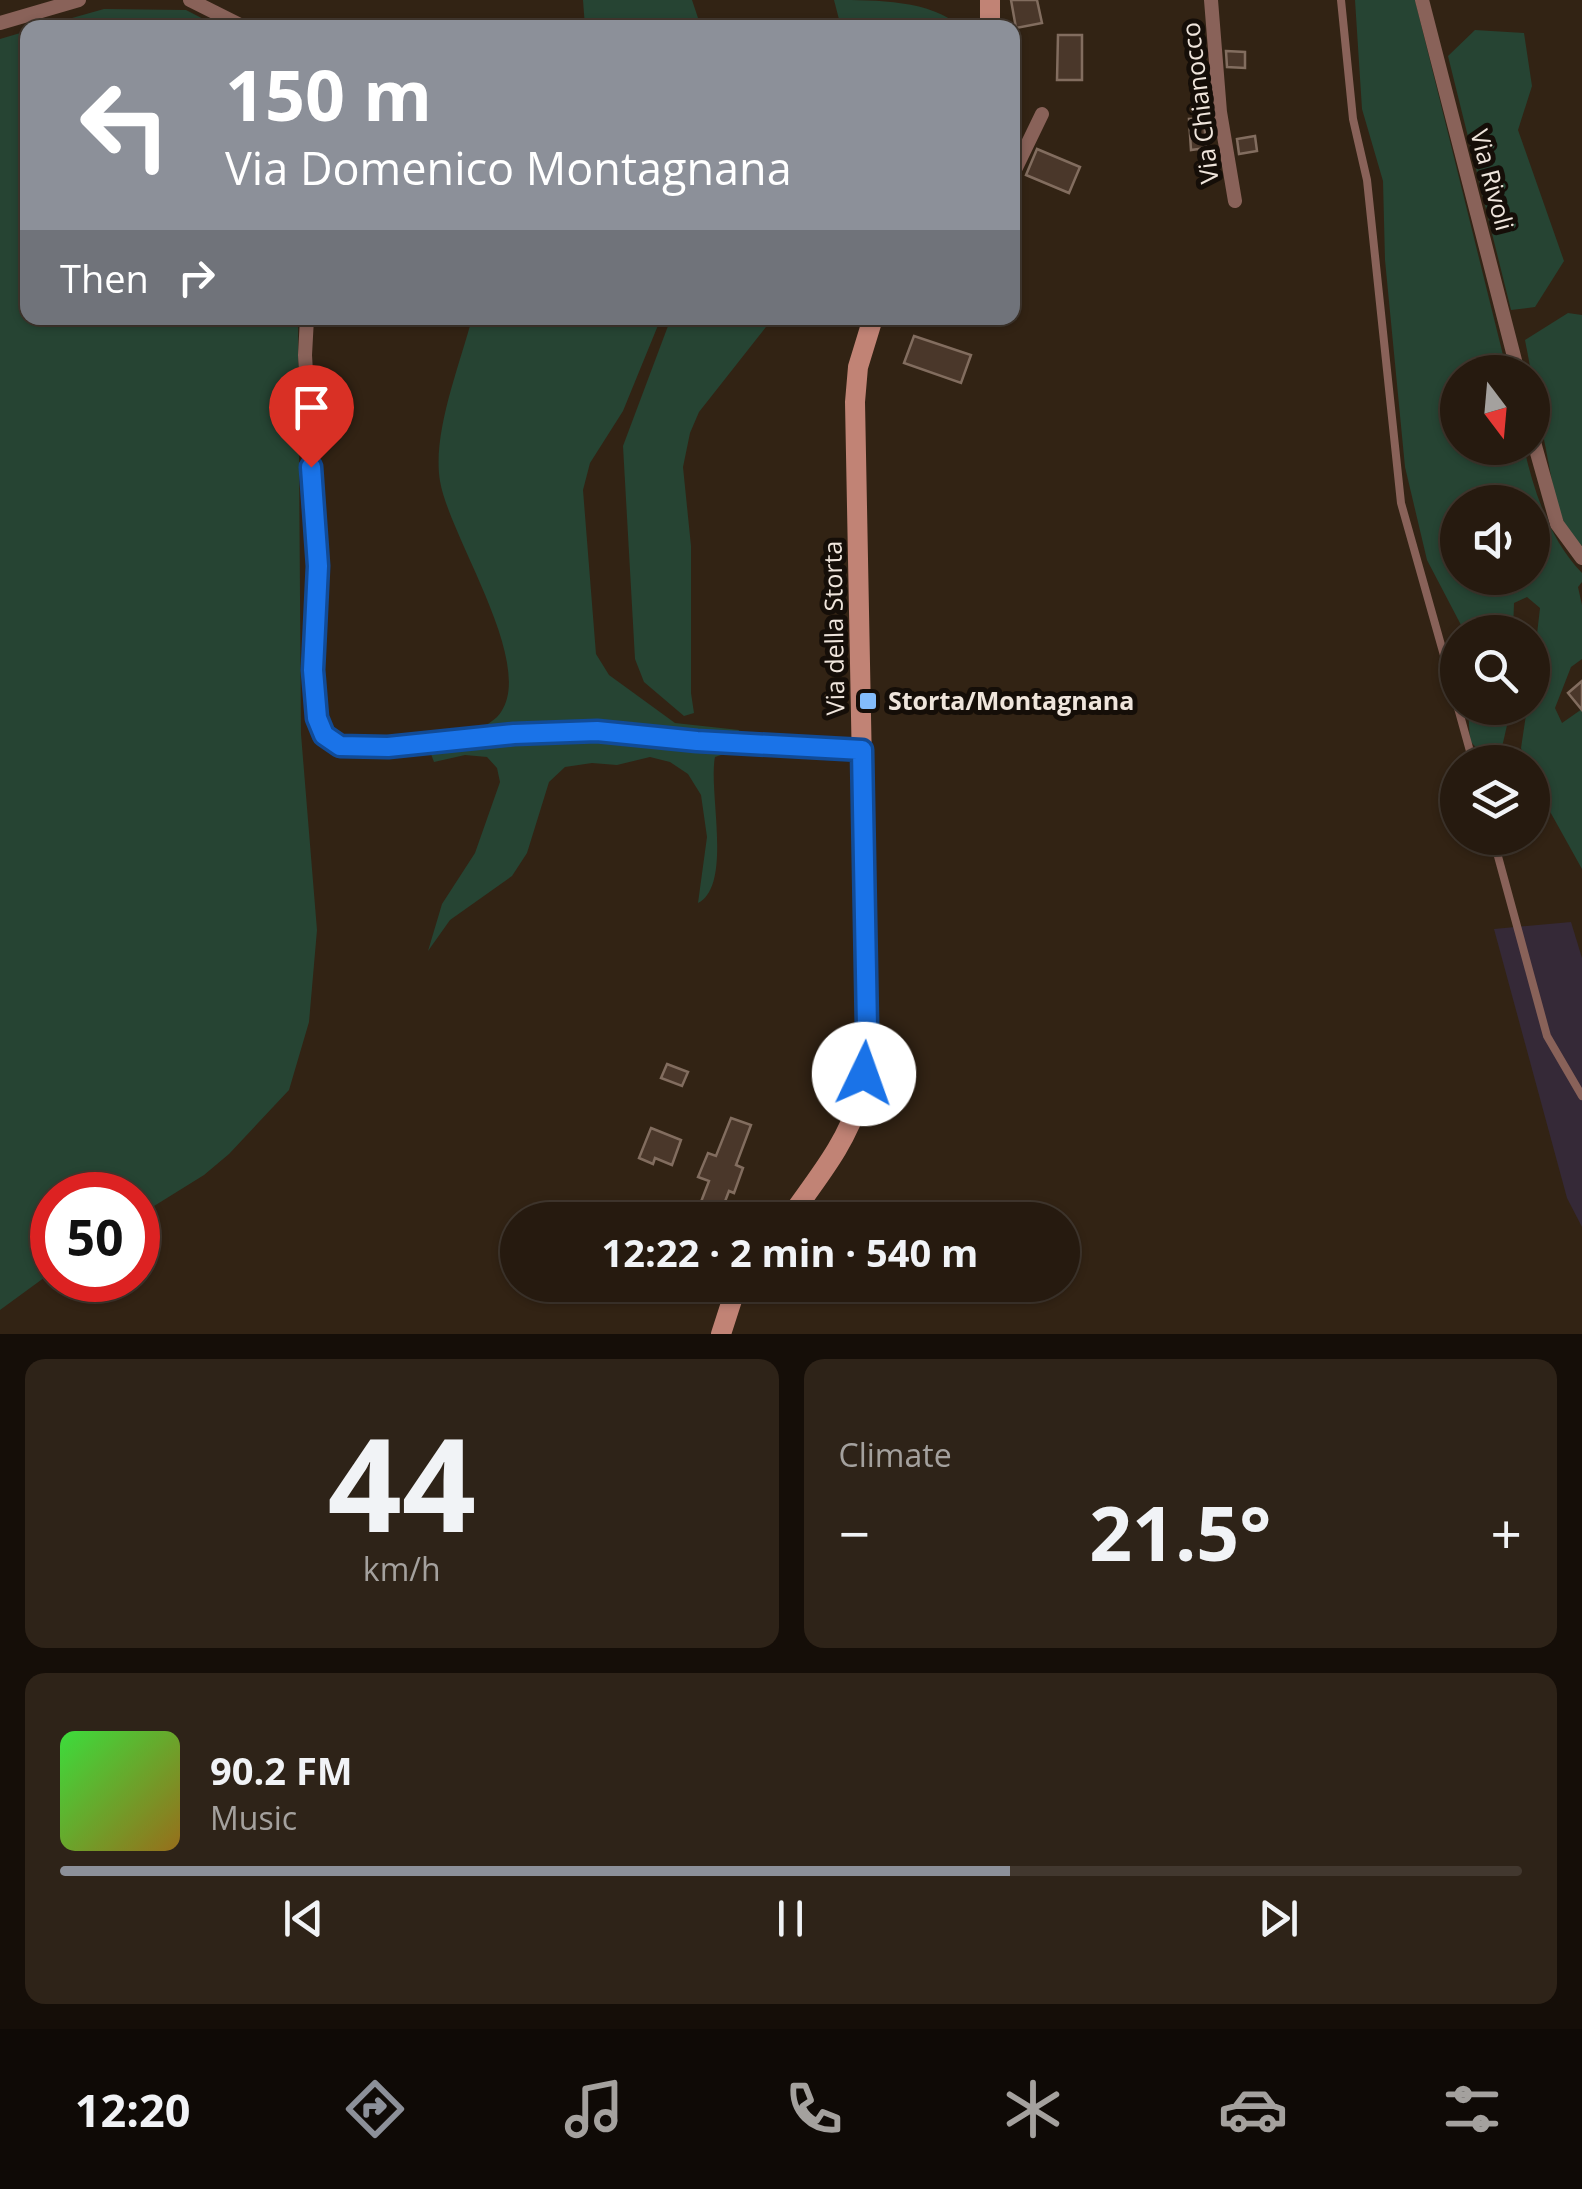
<!DOCTYPE html>
<html lang="en">
<head>
<meta charset="utf-8">
<style>
	:root { --surface:#261a0f; --page:#2e2318; --text:#f1f3f6; --muted:#a4a19e; --line:#42382f; --accent:#8c9099 }
	body { margin:0; font-family:"Open Sans",sans-serif; background:var(--page); color:var(--text); height:100vh; display:flex; flex-direction:column; font-size:38px; white-space:nowrap }
	* { box-sizing:border-box; margin:0 }
	p { font-size:32px; color:var(--muted) }
	.icon { flex:none; width:55px; height:55px; fill:none; stroke:currentColor; stroke-width:2; stroke-linecap:round; stroke-linejoin:round }
	.map { position:relative; height:1334px; overflow:hidden }
	.side { display:flex; flex-direction:column; gap:25px; padding:25px; background:#150e08; flex:1 }
	.side>* { flex:none }
	.top-card { position:absolute; left:20px; top:20px; width:1000px; height:305px; border-radius:20px; box-shadow:0 2px 8px #0004,0 0 0 2px var(--line); background:#8c9099; color:#fff; overflow:hidden }
	.needle { width:65px; rotate:164deg }
	.tools { position:absolute; left:1440px; top:355px; display:grid; gap:20px }
	.tools a { display:grid; place-items:center; width:110px; height:110px; border-radius:50%; background:var(--surface); box-shadow:0 2px 8px #0004,0 0 0 2px var(--line); font-size:50px }
	.speed { position:absolute; left:30px; top:1172px; display:flex; gap:20px; font-size:50px; font-weight:700; text-align:center }
	.speed>* { display:grid; place-content:center; width:130px; height:130px; border-radius:50%; background:var(--surface); box-shadow:0 2px 8px #0004,0 0 0 2px var(--line); line-height:1 }
	.speed .limit { border:15px solid #d22; background:#fff; color:#111 }
	.pin { position:absolute; display:grid; place-items:center; width:85px; height:85px; color:#fff; margin:-102px -42px; border-radius:50% 50% 50% 0; rotate:-45deg; box-shadow:0 0 10px #0007 }
	.pin .icon { rotate:45deg }
	.me { position:absolute; width:110px; margin:-55px; rotate:3deg; stroke-linejoin:round; filter:drop-shadow(0 0 8px #0008) }
	.turn { display:flex; align-items:center; gap:35px; height:210px; padding:0 40px; font-size:45px }
	.turn .icon { width:130px; height:130px; stroke-width:2.5 }
	.turn b { display:block; font-size:70px; line-height:85px }
	.then { display:flex; align-items:center; height:95px; padding:0 40px; background:#0003; gap:20px; font-size:38px }
	.big { font-size:75px; font-weight:700; line-height:1.1 }
	.side .card { flex:1; display:flex; flex-direction:column; justify-content:center; gap:15px; min-width:0; padding:0 35px; border-radius:20px; background:var(--page) }
	.side .dial { align-items:center; gap:0 }
	.dial b { font-size:130px; line-height:1 }
	.song { display:flex; align-items:center; gap:30px }
	.cover { width:120px; height:120px; border-radius:15px; background:linear-gradient(135deg,hsl(120 70% 55%),hsl(40 70% 35%)) }
	.played { height:10px; border-radius:5px; background:linear-gradient(90deg,var(--accent) 65%,var(--line) 65%) }
	.keys { display:flex; justify-content:space-around; direction:ltr }
	.heat { display:flex; justify-content:space-between; align-items:center; font-size:55px; direction:ltr }
	.side .tiles { flex:1; display:grid; gap:25px; grid-template-columns:1fr 1fr }
	.card:last-child { grid-column:span 2 }
	.trip { position:absolute; left:500px; top:1202px; width:580px; height:100px; border-radius:50px; background:var(--surface); box-shadow:0 2px 8px #0004,0 0 0 2px var(--line); font-weight:700; line-height:100px; text-align:center }
	.menu { display:flex; height:160px; justify-content:space-around; align-items:center; background:#0f0a06; color:var(--muted) }
	.menu .icon { width:70px; height:70px }
	.menu .on { color:var(--accent) }
	.menu b { font-size:45px; color:var(--text) }
	.map>svg:first-child { display:block }
	.industrial { fill:#352937 }
	.green { fill:#264433; fill-rule:evenodd }
	.building { fill:#4a372a; stroke:#826d5f; stroke-width:2.5 }
	.lines { fill:none; stroke-linecap:round; stroke-linejoin:round }
	.lane { stroke:#896259; stroke-width:8 }
	.street { stroke:#896259; stroke-width:14 }
	.secondary { stroke:#c18375; stroke-width:20 }
	.route-casing { stroke:#114b97; stroke-width:25 }
	.route { stroke:#1a73e8; stroke-width:18 }
	.poi-dot { fill:#83bcfb; stroke:#150e08; stroke-width:4 }
	.labels { text-anchor:middle; stroke-width:10; stroke-linejoin:round; paint-order:stroke }
	.street-label { font-size:25px; fill:#efe5dc; stroke:#150e08 }
	.poi-label { font-size:25px; font-weight:bold; fill:#efe5dc; stroke:#150e08; text-anchor:start }
</style>
</head>
<body>
<div class="map">
<svg width="1582" height="1334" viewBox="0 0 1582 1334">
	<rect width="100%" height="100%" fill="#322314"/>
	<path class="industrial" d="M 1571,922 L 1582,958 L 1582,1227 L 1567,1198 L 1494,929 Z"/>
	<g class="green">
		<path d="M 583,0 L 692,0 L 701,27 L 585,27 Z"/>
		<path d="M 834,0 C 876,0 932,0 960,27 L 841,27 Z"/>
		<path d="M 1355,0 L 1415,0 L 1505,363 L 1507,372 L 1458,372 L 1458,448 L 1524,448 C 1534,492 1550,540 1582,573 L 1582,582 L 1578,587 L 1582,605 L 1582,659 L 1571,667 L 1555,708 L 1562,723 L 1582,709 L 1582,869 L 1533,781 L 1532,762 L 1526,762 L 1521,748 L 1527,708 L 1532,708 L 1533,669 L 1540,608 L 1527,597 L 1514,603 L 1513,632 L 1462,632 L 1461,625 L 1427,560 L 1405,467 L 1385,260 L 1383,181 L 1362,109 ZM 1458,502 L 1532,502 L 1532,578 L 1458,578 Z"/>
		<path d="M 104,9 L 186,10 L 219,27 L 40,27 Z"/>
		<path d="M 1475,30 L 1524,33 L 1532,86 L 1518,130 L 1564,261 L 1535,307 L 1511,310 L 1448,56 Z"/>
		<path d="M 27,31 L 28,318 L 298,318 L 301,734 L 317,930 L 309,1022 L 289,1090 L 229,1154 L 204,1175 L 138,1216 L 138,1195 L 52,1195 L 52,1272 L 0,1310 L 0,39 Z"/>
		<path d="M 1568,313 L 1582,315 L 1582,546 L 1568,533 L 1556,502 L 1525,340 Z"/>
		<path d="M 472,318 L 661,318 L 623,411 L 590,463 L 583,490 L 596,654 L 609,675 L 675,723 L 739,730 L 738,737 C 703,736 670,731 636,728 C 607,725 576,733 550,722 L 527,729 L 454,734 C 470,731 491,727 501,712 C 535,662 449,536 440,481 C 432,433 460,365 472,318 Z"/>
		<path d="M 671,318 L 773,318 L 699,412 L 690,433 L 683,467 L 691,546 L 691,693 L 694,713 L 684,716 L 644,682 L 635,659 L 623,446 Z"/>
		<path d="M 1468,708 L 1511,708 L 1502,747 L 1484,756 L 1470,741 Z"/>
		<path d="M 621,737 L 733,751 L 715,757 C 708,791 733,885 698,903 L 707,837 L 701,795 L 688,774 L 670,762 L 650,757 L 617,765 L 592,763 L 565,767 L 549,782 L 527,853 L 512,876 L 450,920 L 428,951 L 442,904 L 475,853 L 500,782 L 497,768 L 487,757 L 465,755 L 434,762 L 431,754 L 452,749 Z"/>
	</g>
	<g class="building">
		<path d="M 1011,0 L 1037,0 L 1042,23 L 1016,28 Z"/>
		<path d="M 1058,35 L 1082,35 L 1082,80 L 1057,80 Z"/>
		<path d="M 1226,51 L 1245,52 L 1245,68 L 1227,67 Z"/>
		<path d="M 1204,118 L 1206,148 L 1191,150 L 1189,119 Z"/>
		<path d="M 1255,136 L 1257,151 L 1239,154 L 1237,139 Z"/>
		<path d="M 1037,149 L 1080,167 L 1069,193 L 1026,175 Z"/>
		<path d="M 914,336 L 971,355 L 961,383 L 904,363 Z"/>
		<path d="M 1582,681 L 1582,710 L 1568,693 Z"/>
		<path d="M 667,1064 L 688,1072 L 682,1086 L 661,1078 Z"/>
		<path d="M 731,1118 L 751,1125 L 736,1165 L 743,1168 L 734,1193 L 729,1191 L 718,1220 L 694,1220 L 709,1181 L 698,1177 L 708,1153 L 716,1156 Z"/>
		<path d="M 651,1128 L 681,1140 L 672,1165 L 655,1158 L 653,1164 L 639,1158 Z"/>
	</g>
	<g class="lines">
		<g class="lane">
			<path d="M 1341,0 L 1353,119 L 1367,180 L 1401,503 L 1458,705"/>
			<path d="M 1458,708 L 1473,762"/>
			<path d="M 1493,838 L 1547,1036 L 1582,1096"/>
		</g>
		<g class="street">
			<path d="M 190,0 L 246,28"/>
			<path d="M 1211,0 L 1220,112 L 1235,201"/>
			<path d="M 1422,0 L 1518,372"/>
			<path d="M 0,23 L 79,0"/>
			<path d="M 1012,176 L 1042,114"/>
			<path d="M 307,318 L 305,355 L 317,566 L 313,670 L 317,718 L 324,735 L 340,746 L 388,747 L 514,734 L 597,731 L 697,741 L 862,750"/>
			<path d="M 1532,435 L 1557,524 L 1582,558"/>
		</g>
		<g class="secondary">
			<path d="M 990,28 L 990,0"/>
			<path d="M 788,1220 C 814,1182 847,1144 859,1099 C 866,1076 865,1052 867,1029 L 855,402 L 858,367 L 873,318"/>
			<path d="M 721,1334 L 732,1300 L 742,1285"/>
		</g>
	</g>
	<g class="lines">
		<defs>
			<path id="route" d="M 311,467 L 318,566 L 313,670 L 317,718 L 324,735 L 340,746 L 388,747 L 514,734 L 597,731 L 697,741 L 862,750 L 867,1028 L 864,1074"/>
		</defs>
		<use href="#route" class="route-casing"/>
		<use href="#route" class="route"/>
	</g>
	<rect class="poi-dot" x="858" y="691" width="20" height="20" rx="5"/>
	<g class="labels">
		<g class="street-label">
			<text transform="translate(1200 103) rotate(-97)" y="9">Via Chianocco</text>
			<text transform="translate(1492 180) rotate(75)" y="9">Via Rivoli</text>
			<text transform="translate(834 628) rotate(-91)" y="9">Via della Storta</text>
		</g>
		<g class="poi-label">
			<text x="888" y="710">Storta/Montagnana</text>
		</g>
	</g>
</svg>
<div class="tools">
<a><svg class="needle" viewBox="-14 -14 28 28"><path d="M0-13l5 13h-10z" fill="#e53935"/><path d="M0 13l5-13h-10z" fill="#a4a19e"/></svg></a>
<a><svg class="icon" aria-label="sound" viewBox="0 0 24 24"><path d="M4 9h4l5-4v14l-5-4H4zM17 9q2 3 0 6"/></svg></a>
<a><svg class="icon" aria-label="search" viewBox="0 0 24 24"><circle cx="10" cy="10" r="6"/><path d="M15 15l6 6"/></svg></a>
<a><svg class="icon" aria-label="layers" viewBox="0 0 24 24"><path d="M12 4l9 5-9 5-9-5zM3 14l9 5 9-5"/></svg></a>
</div>
<div class="speed"><div class="limit">50</div></div>
<div class="pin" style="left:311px;top:467px;background:#d93025"><svg class="icon" aria-label="arrive" viewBox="0 0 24 24"><path d="M6 21V4h12l-3 4 3 4H6"/></svg></div>
<svg class="me" style="left:864px;top:1074px" viewBox="-20 -20 40 40"><circle r="19" fill="#fff"/><path d="M0-13L10 11 0 6-10 11z" fill="#1a73e8"/></svg>
<div class="trip">12:22 · 2 min · 540 m</div>
<div class="top-card">
<div class="turn"><svg class="icon" aria-label="left" viewBox="0 0 24 24"><path d="M17 20v-9H6M10 6l-5 5 5 5"/></svg><div><b>150 m</b>Via Domenico Montagnana</div></div>
<div class="then">Then<svg class="icon" aria-label="right" viewBox="0 0 24 24"><path d="M7 20v-9h11M14 6l5 5-5 5"/></svg></div>
</div>
</div>
<section class="side">
<div class="tiles">
<div class="card dial"><b>44</b><p>km/h</p></div>
<div class="card"><p>Climate</p>
<div class="heat"><a>−</a><b class="big">21.5°</b><a>+</a></div>
</div>
<div class="card">
<div class="song"><i class="cover"></i><div><b>90.2 FM</b><p>Music</p></div></div>
<div class="played"></div>
<div class="keys"><svg class="icon" aria-label="previous" viewBox="0 0 24 24"><path d="M18 5L8 12l10 7zM5 5v14"/></svg><svg class="icon" aria-label="pause" viewBox="0 0 24 24"><path d="M8 5v14M16 5v14"/></svg><svg class="icon" aria-label="next" viewBox="0 0 24 24"><path d="M6 5l10 7-10 7zM19 5v14"/></svg></div>
</div>
</div>
</section>
<nav class="menu">
<b>12:20</b>
<svg class="icon on" aria-label="directions" viewBox="0 0 24 24"><path d="M12 3l9 9-9 9-9-9zM9 14v-3h6M13 9l2 2-2 2"/></svg>
<svg class="icon" aria-label="music" viewBox="0 0 24 24"><path d="M9 18V5l10-2v13"/><circle cx="6" cy="18" r="3"/><circle cx="16" cy="16" r="3"/></svg>
<svg class="icon" aria-label="phone" viewBox="0 0 24 24"><path d="M5 4h4l2 5-3 2q2 4 5 5l2-3 5 2v4C11 20 4 13 5 4z"/></svg>
<svg class="icon" aria-label="climate" viewBox="0 0 24 24"><path d="M12 3v18M4 7l16 10M4 17L20 7"/></svg>
<svg class="icon" aria-label="car" viewBox="0 0 24 24"><path d="M5 17H2v-5l4-1 3-4h7l3 4 3 1v5h-3M9 17h6M6 11h13"/><circle cx="7" cy="17" r="2"/><circle cx="17" cy="17" r="2"/></svg>
<svg class="icon" aria-label="filters" viewBox="0 0 24 24"><path d="M4 7h16M4 17h16"/><circle cx="9" cy="7" r="2"/><circle cx="15" cy="17" r="2"/></svg>
</nav>
</body>
</html>
